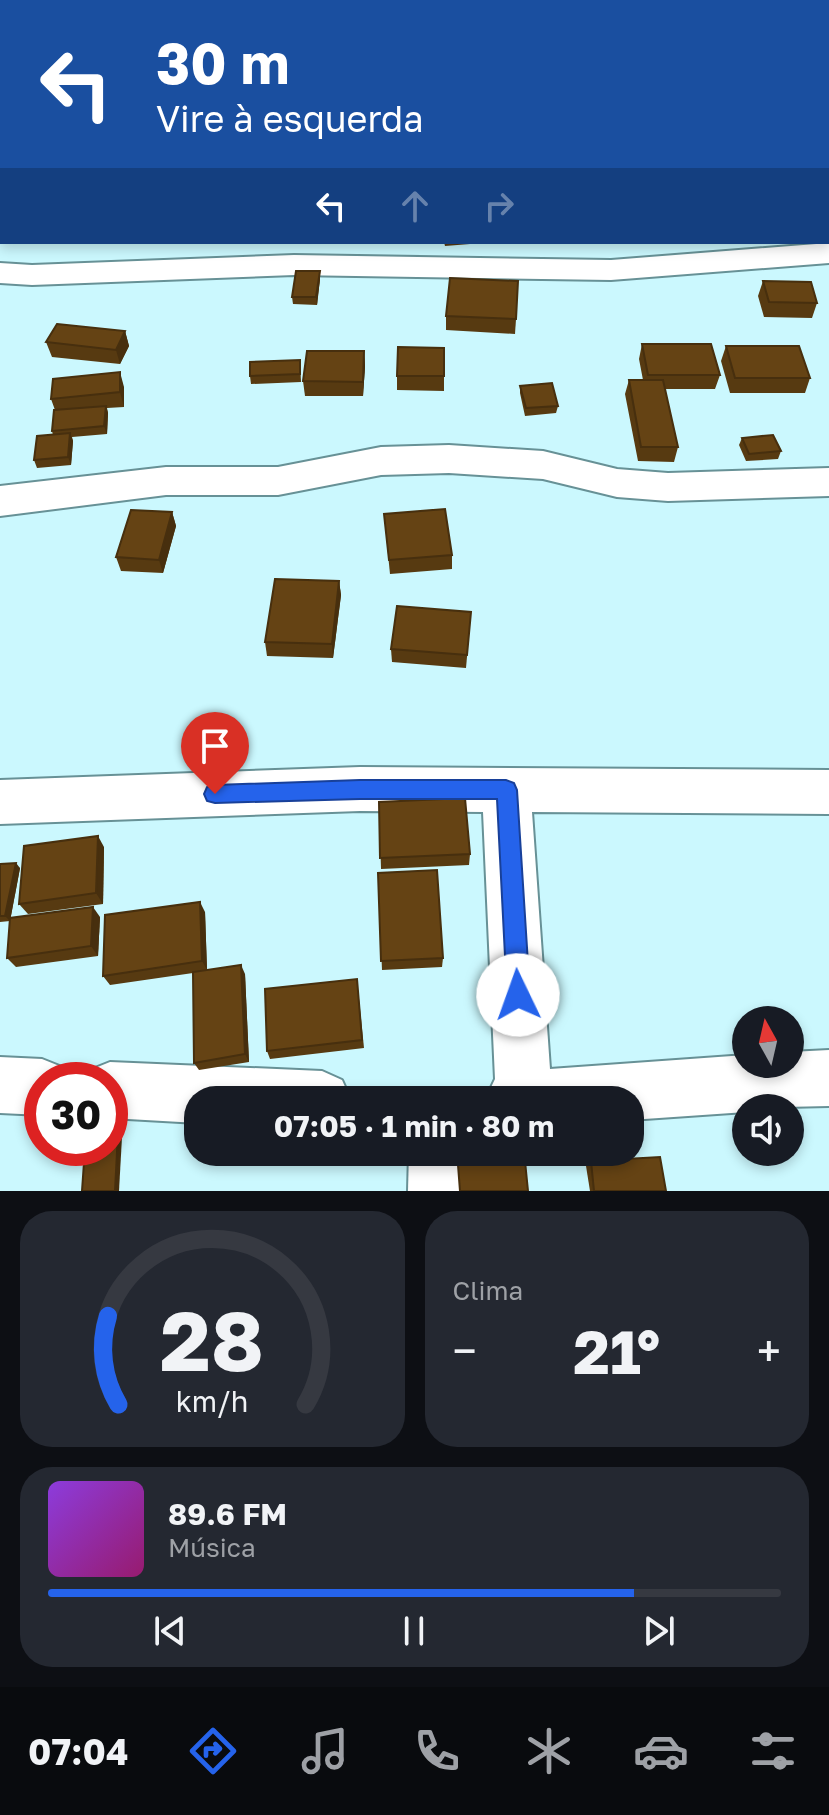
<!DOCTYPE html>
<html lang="pt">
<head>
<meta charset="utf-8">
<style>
	:root { --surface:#171b24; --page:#242831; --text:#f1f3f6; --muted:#9ea1a6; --line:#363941; --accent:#2563eb }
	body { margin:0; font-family:"Golos Text",sans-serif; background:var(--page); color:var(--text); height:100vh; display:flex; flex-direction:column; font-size:30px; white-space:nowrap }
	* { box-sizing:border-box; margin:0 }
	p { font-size:26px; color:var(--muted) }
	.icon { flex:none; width:44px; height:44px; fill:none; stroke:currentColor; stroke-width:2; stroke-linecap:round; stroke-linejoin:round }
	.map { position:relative; height:1191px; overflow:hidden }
	.drawer { display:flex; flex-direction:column; gap:20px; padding:20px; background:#0d0f14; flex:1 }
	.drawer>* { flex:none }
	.banner { position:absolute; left:0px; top:0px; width:830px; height:244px; box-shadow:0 4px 12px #0003; background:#1a4fa0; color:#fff; overflow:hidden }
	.needle { width:52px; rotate:352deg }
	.controls { position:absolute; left:732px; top:1006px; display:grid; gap:16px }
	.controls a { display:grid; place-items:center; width:72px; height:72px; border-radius:50%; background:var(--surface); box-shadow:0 4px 12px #0003; font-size:40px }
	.speed { position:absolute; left:24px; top:1062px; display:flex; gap:16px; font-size:40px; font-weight:700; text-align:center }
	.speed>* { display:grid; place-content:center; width:104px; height:104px; border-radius:50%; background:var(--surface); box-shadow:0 4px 12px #0003; line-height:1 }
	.speed .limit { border:12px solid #d22; background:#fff; color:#111 }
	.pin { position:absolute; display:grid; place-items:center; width:68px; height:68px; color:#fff; margin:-82px -34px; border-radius:50% 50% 50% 0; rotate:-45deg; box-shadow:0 0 8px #0007 }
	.pin .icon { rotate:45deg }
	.me { position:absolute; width:88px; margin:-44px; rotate:357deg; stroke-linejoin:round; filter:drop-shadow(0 0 6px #0008) }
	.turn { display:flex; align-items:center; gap:28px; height:168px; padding:0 24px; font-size:36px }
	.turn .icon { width:104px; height:104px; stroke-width:2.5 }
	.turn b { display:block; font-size:56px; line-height:68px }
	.lanes { display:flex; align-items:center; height:76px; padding:0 24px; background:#0003; justify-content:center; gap:40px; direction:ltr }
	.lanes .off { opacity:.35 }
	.big { font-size:60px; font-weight:700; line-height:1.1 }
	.drawer .tile { flex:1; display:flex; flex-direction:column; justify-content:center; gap:12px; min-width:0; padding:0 28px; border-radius:32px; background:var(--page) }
	.drawer .dial { align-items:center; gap:0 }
	.dial svg { height:208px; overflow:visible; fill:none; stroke:var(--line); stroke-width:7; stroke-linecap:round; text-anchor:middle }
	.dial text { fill:var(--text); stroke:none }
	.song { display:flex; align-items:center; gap:24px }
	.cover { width:96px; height:96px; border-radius:12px; background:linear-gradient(135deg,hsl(270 70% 55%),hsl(320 70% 35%)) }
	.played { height:8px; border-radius:4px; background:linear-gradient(90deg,var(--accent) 80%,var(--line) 80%) }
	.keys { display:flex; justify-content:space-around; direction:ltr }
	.heat { display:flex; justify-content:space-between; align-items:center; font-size:44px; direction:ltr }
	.drawer .tiles { flex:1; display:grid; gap:20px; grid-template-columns:1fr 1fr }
	.tile:last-child { grid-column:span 2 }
	.trip { position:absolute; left:184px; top:1086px; width:460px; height:80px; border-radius:32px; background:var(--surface); box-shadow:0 4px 12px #0003; font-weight:700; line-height:80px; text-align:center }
	.menu { display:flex; height:128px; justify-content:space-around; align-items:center; background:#090b0e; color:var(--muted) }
	.menu .icon { width:56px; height:56px }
	.menu .current { color:var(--accent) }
	.menu b { font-size:36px; color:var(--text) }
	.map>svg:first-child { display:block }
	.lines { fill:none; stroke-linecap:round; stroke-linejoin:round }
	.street-casing { stroke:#679196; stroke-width:4 }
	.street { fill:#fff; fill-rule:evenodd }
	.wall { fill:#573a11 }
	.shaded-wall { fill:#472f0e }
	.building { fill:#654314; stroke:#472f0e; stroke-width:2 }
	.route { fill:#2563eb; stroke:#184099; stroke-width:2 }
</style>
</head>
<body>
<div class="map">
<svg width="829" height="1191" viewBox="0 0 829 1191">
	<rect width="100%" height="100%" fill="#cbf8fe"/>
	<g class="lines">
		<defs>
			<g id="street">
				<path d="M 0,0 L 11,2 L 2,2 L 0,15 Z"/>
				<path d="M 107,0 L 167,0 L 106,2 Z"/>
				<rect x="828" y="59" width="1" height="16"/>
				<rect x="0" y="123" width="2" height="16"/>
				<path d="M 829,243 L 829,263 L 611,280 L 294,275 L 32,285 L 0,283 L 0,263 L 32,265 L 294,255 L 611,260 Z"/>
				<path d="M 449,445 L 543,451 L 617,469 L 668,473 L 829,468 L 829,496 L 668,501 L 617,497 L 543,479 L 449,473 L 381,475 L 278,495 L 166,495 L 0,516 L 0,486 L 166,467 L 278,467 L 381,447 Z"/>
				<path d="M 360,767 L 829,770 L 829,814 L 532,812 L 550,1069 L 746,1055 L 746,1064 L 790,1064 L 790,1052 L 829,1050 L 829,1106 L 746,1108 L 746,1112 L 630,1120 L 630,1100 L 485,1100 L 495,1079 L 483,812 L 360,811 L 0,824 L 0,780 Z"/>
				<path d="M 0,1057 L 42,1059 L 62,1067 L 68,1080 L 42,1080 L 42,1115 L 0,1113 Z"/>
				<path d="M 110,1062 L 322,1071 L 342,1080 L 351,1100 L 198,1100 L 198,1123 L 110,1118 L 110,1080 L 86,1080 L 90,1070 Z"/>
				<path d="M 409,1152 L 467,1152 L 468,1191 L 408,1191 Z"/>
			</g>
		</defs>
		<use href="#street" class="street-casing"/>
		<use href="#street" class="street"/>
	</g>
	<g class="wall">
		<path d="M 444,242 L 495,242 L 445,246 Z"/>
		<path d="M 320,279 L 317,305 L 293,304 L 292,297 Z"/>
		<path d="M 763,281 L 817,303 L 812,318 L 764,317 L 758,296 Z"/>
		<path d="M 446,316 L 516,319 L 515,334 L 446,330 Z"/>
		<path d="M 125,331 L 129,346 L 120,364 L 52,357 L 46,342 Z"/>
		<path d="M 642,344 L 720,375 L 715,389 L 665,389 L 678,447 L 674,462 L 638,461 L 625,394 L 629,380 L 643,380 L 639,359 Z"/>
		<path d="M 726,346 L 810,378 L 805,393 L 730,393 L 721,361 Z"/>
		<path d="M 364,351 L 365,366 L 363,396 L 305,396 L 303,381 Z"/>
		<path d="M 300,360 L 301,382 L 251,384 L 250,376 Z"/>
		<path d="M 397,376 L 444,376 L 444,391 L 397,390 Z"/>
		<path d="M 520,386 L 558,406 L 556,413 L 525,416 L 520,393 Z"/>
		<path d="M 124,387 L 124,407 L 107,408 L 108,413 L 107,434 L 72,437 L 73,441 L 71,465 L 37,468 L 34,460 L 53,435 L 52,431 L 55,410 L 51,399 Z"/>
		<path d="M 742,438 L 781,451 L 778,459 L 746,461 L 739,445 Z"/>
		<path d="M 172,512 L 176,526 L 163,573 L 121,571 L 116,557 Z"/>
		<path d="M 384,514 L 452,555 L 452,569 L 390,574 Z"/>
		<path d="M 339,581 L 341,595 L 333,658 L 267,656 L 265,642 Z"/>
		<path d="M 471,612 L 466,668 L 392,662 L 391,649 Z"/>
		<path d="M 379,802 L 470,854 L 469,865 L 381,869 Z"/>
		<path d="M 104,847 L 103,904 L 28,914 L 19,904 Z"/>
		<path d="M 0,864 L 20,868 L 10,921 L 0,922 Z"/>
		<path d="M 378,873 L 443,958 L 442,967 L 382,970 Z"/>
		<path d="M 205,912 L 207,970 L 245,974 L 249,1062 L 199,1070 L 194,1063 L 193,973 L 110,985 L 103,976 Z"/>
		<path d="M 100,917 L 98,956 L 16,967 L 7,958 Z"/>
		<path d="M 357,979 L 364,1048 L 270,1059 L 267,1051 Z"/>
		<path d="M 591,1161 L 666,1191 L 590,1191 L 586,1166 Z"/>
	</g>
	<g class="shaded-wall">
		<path d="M 320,271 L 320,279 L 317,305 L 316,297 Z"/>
		<path d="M 125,331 L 129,346 L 120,364 L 116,350 Z"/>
		<path d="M 364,351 L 365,366 L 363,396 L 363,382 Z"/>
		<path d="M 120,372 L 124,387 L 124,407 L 120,392 Z"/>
		<path d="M 106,406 L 108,413 L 107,434 L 104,426 Z"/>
		<path d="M 70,433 L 73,441 L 71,465 L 68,457 Z"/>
		<path d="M 172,512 L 176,526 L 163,573 L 159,560 Z"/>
		<path d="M 339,581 L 341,595 L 333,658 L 332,644 Z"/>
		<path d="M 98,836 L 104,847 L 103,904 L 96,893 Z"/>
		<path d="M 16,863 L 20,868 L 10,921 L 5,916 Z"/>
		<path d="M 200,902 L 205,912 L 207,970 L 202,961 Z"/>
		<path d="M 93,907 L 100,917 L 98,956 L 91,946 Z"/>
		<path d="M 241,965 L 245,974 L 249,1062 L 245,1054 Z"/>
		<path d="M 118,1133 L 122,1137 L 119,1191 L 115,1191 Z"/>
	</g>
	<g class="building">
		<path d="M 34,0 L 46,0 L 46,2 L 11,2 Z"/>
		<path d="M 828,93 L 829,93 L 828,117 Z"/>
		<rect x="0" y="174" width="2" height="15"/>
		<path d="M 296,271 L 320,271 L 316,297 L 292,297 Z"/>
		<path d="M 450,278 L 518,281 L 516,319 L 446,316 Z"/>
		<path d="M 763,281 L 811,282 L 817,303 L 769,302 Z"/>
		<path d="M 57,324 L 125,331 L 116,350 L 46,342 Z"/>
		<path d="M 642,344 L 711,344 L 720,375 L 648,375 Z"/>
		<path d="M 726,346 L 799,346 L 810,378 L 735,378 Z"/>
		<path d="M 398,347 L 444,348 L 444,376 L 397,376 Z"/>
		<path d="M 307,351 L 364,351 L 363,382 L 303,381 Z"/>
		<path d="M 300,360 L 300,374 L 250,376 L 250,362 Z"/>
		<path d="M 120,372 L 120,392 L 51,399 L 53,379 Z"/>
		<path d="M 629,380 L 663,380 L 678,447 L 641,447 Z"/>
		<path d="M 552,383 L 558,406 L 526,408 L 520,386 Z"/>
		<path d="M 106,406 L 104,426 L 52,431 L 54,410 Z"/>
		<path d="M 70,433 L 68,457 L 34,460 L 37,436 Z"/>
		<path d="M 773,435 L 781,451 L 749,454 L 742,438 Z"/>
		<path d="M 445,509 L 452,555 L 389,560 L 384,514 Z"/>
		<path d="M 131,510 L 172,512 L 159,560 L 116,557 Z"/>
		<path d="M 275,579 L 339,581 L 332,644 L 265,642 Z"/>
		<path d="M 397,606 L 471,612 L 467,655 L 391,649 Z"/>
		<path d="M 465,798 L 470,854 L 380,858 L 379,802 Z"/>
		<path d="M 98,836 L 96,893 L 19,904 L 24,846 Z"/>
		<path d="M 16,863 L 5,916 L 0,916 L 0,864 Z"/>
		<path d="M 437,870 L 443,958 L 381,961 L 378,873 Z"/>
		<path d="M 200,902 L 202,961 L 103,976 L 105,915 Z"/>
		<path d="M 93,907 L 91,946 L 7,958 L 10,918 Z"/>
		<path d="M 241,965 L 245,1054 L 194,1063 L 193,972 Z"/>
		<path d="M 357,979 L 362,1040 L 267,1051 L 265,989 Z"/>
		<path d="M 118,1133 L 115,1191 L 82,1191 L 85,1148 L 110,1148 L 110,1134 Z"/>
		<path d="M 660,1157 L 666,1191 L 594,1191 L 591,1161 Z"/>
		<path d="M 525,1161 L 528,1191 L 460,1191 L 458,1165 Z"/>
	</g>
	<path class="route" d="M 360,780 L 506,780 L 514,783 L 517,790 L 530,995 L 527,1003 L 518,1007 L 510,1003 L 507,995 L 497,799 L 360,799 L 215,803 L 207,801 L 204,794 L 207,787 L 215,785 Z"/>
</svg>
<div class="controls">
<a><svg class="needle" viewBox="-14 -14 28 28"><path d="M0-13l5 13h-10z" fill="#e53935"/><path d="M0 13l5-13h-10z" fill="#9ea1a6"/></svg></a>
<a><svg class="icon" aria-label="sound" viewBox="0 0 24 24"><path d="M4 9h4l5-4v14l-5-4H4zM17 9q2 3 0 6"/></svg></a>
</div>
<div class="speed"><div class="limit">30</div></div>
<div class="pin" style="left:215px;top:794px;background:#d93025"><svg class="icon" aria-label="arrive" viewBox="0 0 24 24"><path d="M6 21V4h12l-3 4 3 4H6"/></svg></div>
<svg class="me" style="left:518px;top:995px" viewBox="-20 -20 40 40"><circle r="19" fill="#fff"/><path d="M0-13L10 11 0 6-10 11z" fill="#2563eb"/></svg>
<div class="trip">07:05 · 1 min · 80 m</div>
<div class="banner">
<div class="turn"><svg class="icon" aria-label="left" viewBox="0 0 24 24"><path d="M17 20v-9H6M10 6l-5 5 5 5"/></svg><div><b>30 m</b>Vire à esquerda</div></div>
<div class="lanes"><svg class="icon" aria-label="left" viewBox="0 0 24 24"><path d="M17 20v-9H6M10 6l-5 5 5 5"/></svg><svg class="icon off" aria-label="ahead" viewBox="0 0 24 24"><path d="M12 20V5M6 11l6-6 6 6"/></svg><svg class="icon off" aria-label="right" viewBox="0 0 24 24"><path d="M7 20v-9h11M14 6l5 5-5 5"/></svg></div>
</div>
</div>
<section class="drawer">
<div class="tiles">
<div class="tile dial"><svg viewBox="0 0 100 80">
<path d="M14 69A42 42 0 1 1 86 69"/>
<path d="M14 69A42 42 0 0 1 10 35" stroke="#2563eb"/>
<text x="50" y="56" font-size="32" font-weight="700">28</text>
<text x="50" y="72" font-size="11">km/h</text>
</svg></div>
<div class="tile"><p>Clima</p>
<div class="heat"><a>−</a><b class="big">21°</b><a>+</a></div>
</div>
<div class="tile">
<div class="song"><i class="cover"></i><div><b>89.6 FM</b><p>Música</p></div></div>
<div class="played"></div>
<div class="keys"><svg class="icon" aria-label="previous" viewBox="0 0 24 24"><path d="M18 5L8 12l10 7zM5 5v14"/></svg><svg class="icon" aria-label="pause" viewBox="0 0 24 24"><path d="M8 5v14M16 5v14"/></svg><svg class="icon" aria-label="next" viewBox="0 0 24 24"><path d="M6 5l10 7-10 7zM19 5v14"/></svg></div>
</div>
</div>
</section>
<nav class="menu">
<b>07:04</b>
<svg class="icon current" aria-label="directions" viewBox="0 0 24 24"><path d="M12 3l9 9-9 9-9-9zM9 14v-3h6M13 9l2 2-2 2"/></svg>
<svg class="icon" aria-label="music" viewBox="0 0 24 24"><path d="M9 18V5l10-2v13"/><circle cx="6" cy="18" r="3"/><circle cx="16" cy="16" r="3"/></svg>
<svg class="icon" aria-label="phone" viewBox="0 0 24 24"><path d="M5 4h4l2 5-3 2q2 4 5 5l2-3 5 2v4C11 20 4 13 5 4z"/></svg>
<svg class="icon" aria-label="climate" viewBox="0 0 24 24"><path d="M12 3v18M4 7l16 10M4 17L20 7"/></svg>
<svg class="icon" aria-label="car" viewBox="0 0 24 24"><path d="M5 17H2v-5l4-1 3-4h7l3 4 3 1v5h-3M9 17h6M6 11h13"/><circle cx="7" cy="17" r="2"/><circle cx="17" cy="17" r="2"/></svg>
<svg class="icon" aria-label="filters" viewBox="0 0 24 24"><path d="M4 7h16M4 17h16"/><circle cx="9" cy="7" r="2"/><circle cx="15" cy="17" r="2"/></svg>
</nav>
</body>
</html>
